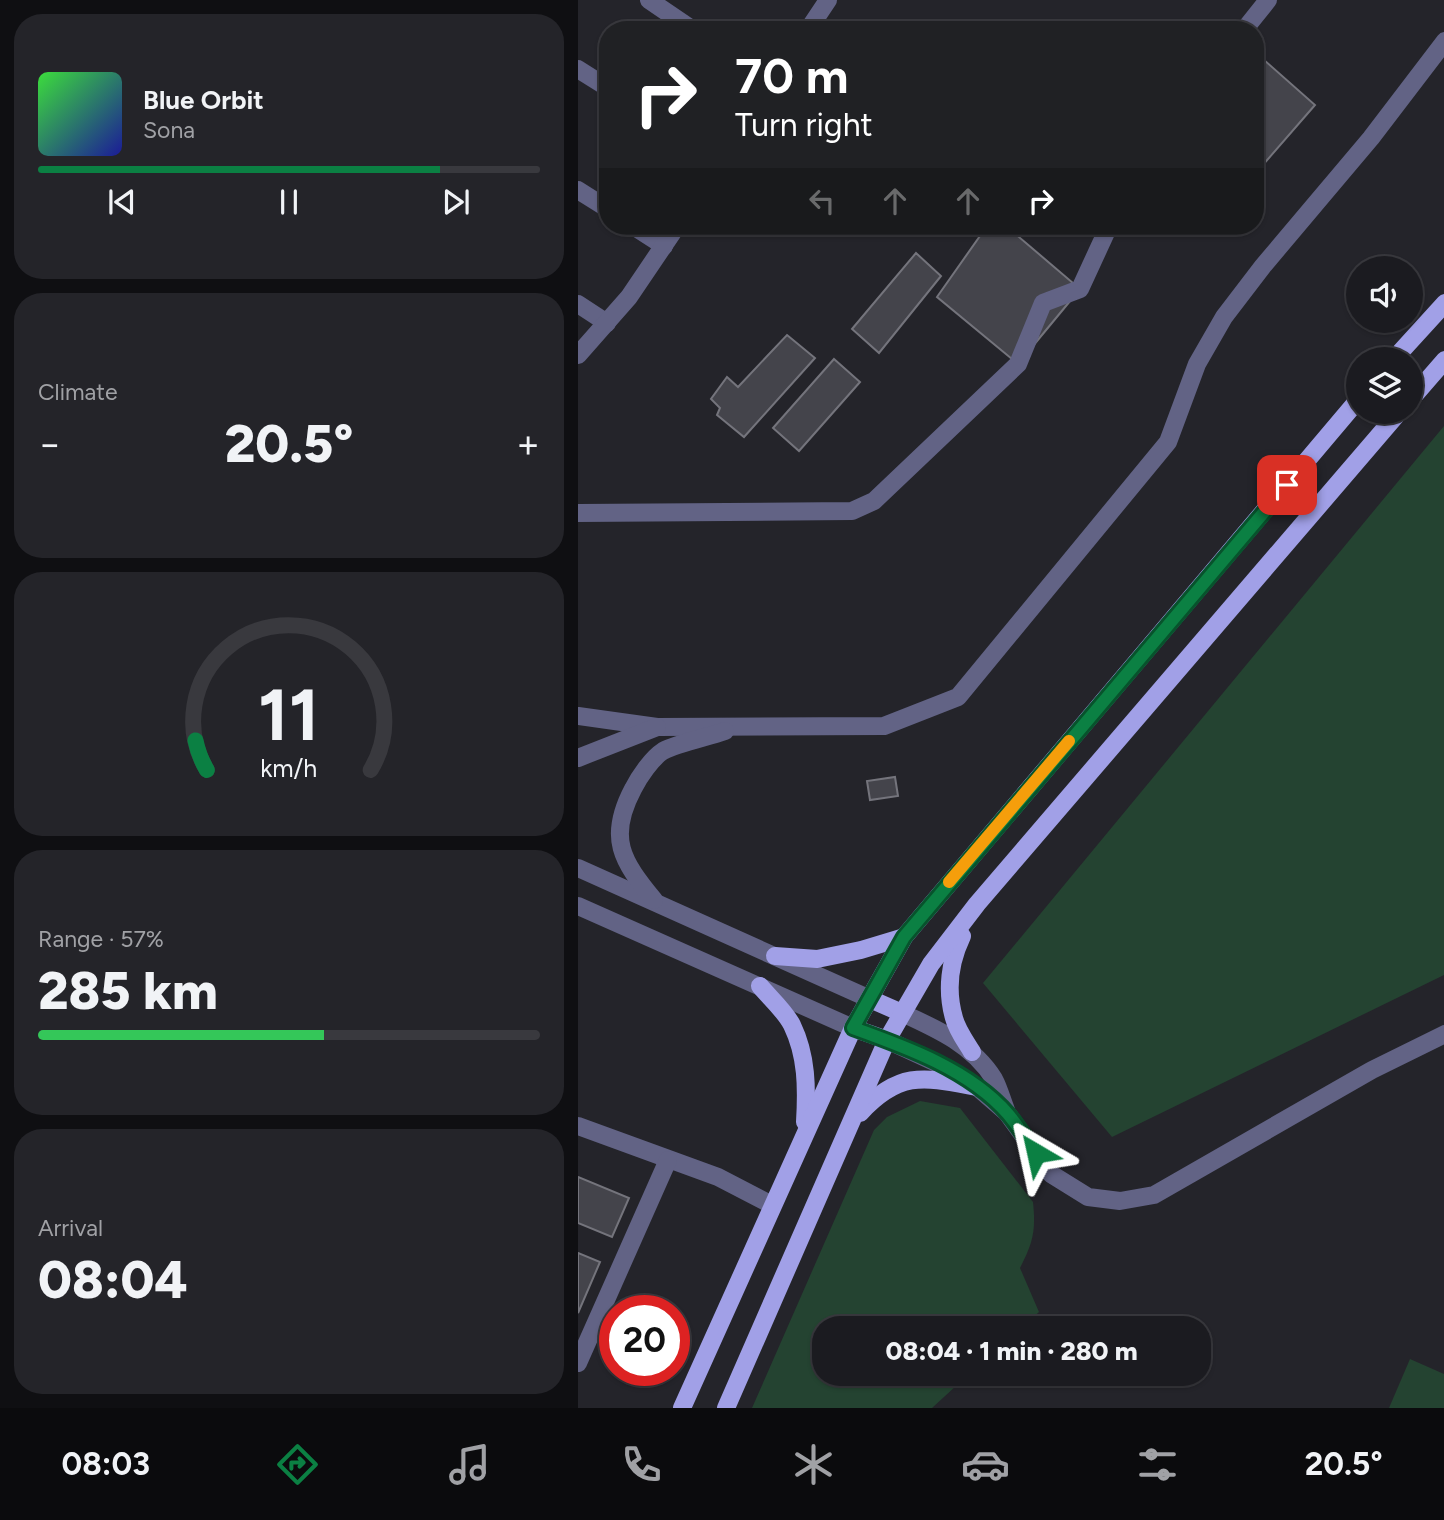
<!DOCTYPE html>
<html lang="en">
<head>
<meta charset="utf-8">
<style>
	:root { --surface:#1b1b20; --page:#242429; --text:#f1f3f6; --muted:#a0a1a5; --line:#39393e; --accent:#0b8043 }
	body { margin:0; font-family:Figtree,sans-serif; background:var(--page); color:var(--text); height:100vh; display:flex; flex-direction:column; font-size:26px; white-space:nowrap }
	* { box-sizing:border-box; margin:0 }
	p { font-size:23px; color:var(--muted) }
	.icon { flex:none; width:38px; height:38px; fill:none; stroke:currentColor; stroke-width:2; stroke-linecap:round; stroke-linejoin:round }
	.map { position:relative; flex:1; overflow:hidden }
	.panel { display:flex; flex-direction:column; gap:14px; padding:14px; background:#0f0f12; width:578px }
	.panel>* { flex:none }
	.guide { position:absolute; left:21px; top:21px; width:665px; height:214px; border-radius:28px; box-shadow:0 2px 5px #0004,0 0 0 2px var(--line); background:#202124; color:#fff; overflow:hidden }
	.controls { position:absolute; left:768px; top:256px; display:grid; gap:14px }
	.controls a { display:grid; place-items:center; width:77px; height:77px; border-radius:50%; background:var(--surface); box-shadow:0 2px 5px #0004,0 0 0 2px var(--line); font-size:35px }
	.speed { position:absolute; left:21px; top:1295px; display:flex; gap:14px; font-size:35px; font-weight:700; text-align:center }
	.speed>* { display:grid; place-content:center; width:91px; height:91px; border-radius:50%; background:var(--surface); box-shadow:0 2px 5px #0004,0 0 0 2px var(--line); line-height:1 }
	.speed .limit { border:10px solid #d22; background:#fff; color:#111 }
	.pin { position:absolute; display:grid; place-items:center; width:60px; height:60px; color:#fff; margin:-30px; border-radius:14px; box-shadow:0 4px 10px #0006 }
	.me { position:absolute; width:77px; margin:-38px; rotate:324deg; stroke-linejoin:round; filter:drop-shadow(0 0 5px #0008) }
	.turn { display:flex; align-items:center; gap:24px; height:147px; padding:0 21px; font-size:32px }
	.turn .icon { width:91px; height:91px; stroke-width:2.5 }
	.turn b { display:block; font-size:49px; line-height:60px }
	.lanes { display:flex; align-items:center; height:66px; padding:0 21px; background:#0003; justify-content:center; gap:35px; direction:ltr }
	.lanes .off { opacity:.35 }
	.big { font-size:52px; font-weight:800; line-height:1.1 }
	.panel .tile { flex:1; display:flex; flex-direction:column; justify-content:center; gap:10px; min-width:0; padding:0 24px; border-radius:28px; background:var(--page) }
	.panel .dial { align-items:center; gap:0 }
	.dial svg { height:182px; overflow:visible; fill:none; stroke:var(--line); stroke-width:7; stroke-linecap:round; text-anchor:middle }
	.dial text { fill:var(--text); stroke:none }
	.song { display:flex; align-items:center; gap:21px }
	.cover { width:84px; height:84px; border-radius:10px; background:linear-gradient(135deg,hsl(120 70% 55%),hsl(240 70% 35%)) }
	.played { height:7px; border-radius:4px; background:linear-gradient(90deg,var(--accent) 80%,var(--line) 80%) }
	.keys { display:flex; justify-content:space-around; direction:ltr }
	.heat { display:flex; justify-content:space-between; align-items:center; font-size:38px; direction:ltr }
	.charge { height:10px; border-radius:5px; background:linear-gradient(90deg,#34c759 57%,var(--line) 0) }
	.trip { position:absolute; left:234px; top:1316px; width:399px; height:70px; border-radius:28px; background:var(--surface); box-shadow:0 2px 5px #0004,0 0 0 2px var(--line); font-weight:800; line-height:70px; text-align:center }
	.dock { display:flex; height:112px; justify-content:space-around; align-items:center; background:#0b0b0d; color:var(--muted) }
	.dock .icon { width:49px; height:49px }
	.dock .selected { color:var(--accent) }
	.dock b { font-size:32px; color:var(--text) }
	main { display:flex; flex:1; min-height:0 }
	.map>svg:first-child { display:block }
	.green { fill:#244331 }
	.building { fill:#44444b; stroke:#74747c; stroke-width:2 }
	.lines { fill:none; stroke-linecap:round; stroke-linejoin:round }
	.minor { stroke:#626385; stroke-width:18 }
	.major { stroke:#a1a0e7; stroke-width:18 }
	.route-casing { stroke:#07532c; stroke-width:18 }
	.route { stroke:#0b8043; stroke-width:12 }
	.slow { stroke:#f59e0b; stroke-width:12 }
</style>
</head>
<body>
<main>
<section class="panel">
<div class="tile">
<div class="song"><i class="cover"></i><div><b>Blue Orbit</b><p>Sona</p></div></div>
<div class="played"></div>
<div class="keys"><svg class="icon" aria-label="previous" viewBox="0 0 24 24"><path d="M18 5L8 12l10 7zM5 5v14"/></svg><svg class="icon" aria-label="pause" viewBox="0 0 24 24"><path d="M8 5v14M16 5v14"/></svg><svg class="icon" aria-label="next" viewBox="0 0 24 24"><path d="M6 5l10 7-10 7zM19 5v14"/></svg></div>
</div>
<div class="tile"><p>Climate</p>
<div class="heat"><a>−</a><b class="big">20.5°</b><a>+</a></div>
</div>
<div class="tile dial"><svg viewBox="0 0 100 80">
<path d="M14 69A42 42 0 1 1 86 69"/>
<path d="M14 69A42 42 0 0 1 9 56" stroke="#0b8043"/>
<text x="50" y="56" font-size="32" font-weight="700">11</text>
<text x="50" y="72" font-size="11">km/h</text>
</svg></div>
<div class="tile"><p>Range · 57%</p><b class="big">285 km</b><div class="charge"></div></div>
<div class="tile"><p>Arrival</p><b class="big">08:04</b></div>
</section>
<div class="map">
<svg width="867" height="1408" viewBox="0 0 867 1408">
	<rect width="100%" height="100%" fill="#24242a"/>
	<g class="green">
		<path d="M 866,426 L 866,975 L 534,1137 L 405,983 Z"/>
		<path d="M 342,1101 L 382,1108 L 455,1202 C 458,1231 455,1243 442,1268 L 461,1312 L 443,1328 L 247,1328 L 247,1374 L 391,1374 L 354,1408 L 174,1408 L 296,1130 L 309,1117 Z"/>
		<path d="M 832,1359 L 866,1374 L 866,1408 L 811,1408 Z"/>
	</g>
	<g class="building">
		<path d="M 677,52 L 737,105 L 677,174 Z"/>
		<path d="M 409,226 L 428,226 L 502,289 L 440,364 L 359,297 Z"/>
		<path d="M 338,253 L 363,276 L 301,353 L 274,329 Z"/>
		<path d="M 209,335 L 237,358 L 166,437 L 139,415 L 142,408 L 133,399 L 149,377 L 160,387 Z"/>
		<path d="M 256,359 L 282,382 L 221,451 L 195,428 Z"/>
		<path d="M 317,777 L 320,796 L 292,800 L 289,781 Z"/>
		<path d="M 0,1177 L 51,1198 L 34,1237 L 0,1223 Z"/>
		<path d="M 0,1253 L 22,1262 L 0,1313 Z"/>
	</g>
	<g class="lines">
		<g class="minor">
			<path d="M 71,0 L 115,30"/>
			<path d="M 230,30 L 250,0"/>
			<path d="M 666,30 L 690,0"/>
			<path d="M 0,69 L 30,88"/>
			<path d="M 0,190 L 30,209"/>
			<path d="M 55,226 L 86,246"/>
			<path d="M 0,304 L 29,323"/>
			<path d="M 0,355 L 51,297 L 99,226"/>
			<path d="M 0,513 L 274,511 L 296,501 L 440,364 L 465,303 L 502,289 L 531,226"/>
			<path d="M 0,716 L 79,727 L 306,726 L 380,697 L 590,442 L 619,364 L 646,317 L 685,266 L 793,138 L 867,41"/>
			<path d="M 0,758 L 79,727"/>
			<path d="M 0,868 L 292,999"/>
			<path d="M 76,900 C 44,861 29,838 55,789 C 61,777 74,758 85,751 C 100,743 130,737 147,731"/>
			<path d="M 0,906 L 275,1028"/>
			<path d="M 324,1013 C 359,1029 395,1045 416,1079 C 421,1088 424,1100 428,1110"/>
			<path d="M 309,1040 L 363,1065 L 399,1087 L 429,1113 L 473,1174 L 510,1197 L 542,1201 L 576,1195 L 794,1070 L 867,1034"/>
			<path d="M 0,1126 L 140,1177 L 194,1205"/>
			<path d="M 0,1363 L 90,1160"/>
		</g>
		<g class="major">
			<path d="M 816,359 L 867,303"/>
			<path d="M 833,399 L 867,360"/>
			<path d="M 384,936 C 372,961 368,990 376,1018 C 379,1030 388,1042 394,1052"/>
			<path d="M 197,956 L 239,959 L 283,950 L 326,937"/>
			<path d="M 182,986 C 192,998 207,1011 214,1025 C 229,1056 229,1088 227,1122"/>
			<path d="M 292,999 L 324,1013"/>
			<path d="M 275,1028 L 309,1040"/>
			<path d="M 282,1113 C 322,1070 346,1077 399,1087"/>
			<path d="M 104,1408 L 275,1028 L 326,937 L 780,400"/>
			<path d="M 148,1408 L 309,1040 L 353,964 L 399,904 L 822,411"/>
		</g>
	</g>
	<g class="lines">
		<defs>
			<path id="route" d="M 458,1153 C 449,1140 440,1126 430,1114 C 392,1070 328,1047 275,1028 L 326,937 L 709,485"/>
		</defs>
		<use href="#route" class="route-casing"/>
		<use href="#route" class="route"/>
		<path class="slow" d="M 371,882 L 491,741"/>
	</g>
</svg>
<div class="controls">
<a><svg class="icon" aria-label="sound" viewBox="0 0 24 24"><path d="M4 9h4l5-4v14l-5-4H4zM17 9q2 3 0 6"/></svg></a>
<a><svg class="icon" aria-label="layers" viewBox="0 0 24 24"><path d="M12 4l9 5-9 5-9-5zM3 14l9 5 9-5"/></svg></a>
</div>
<div class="speed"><div class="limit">20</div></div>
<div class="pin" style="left:709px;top:485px;background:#d93025"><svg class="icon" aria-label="arrive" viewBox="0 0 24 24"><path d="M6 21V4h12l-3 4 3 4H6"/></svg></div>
<svg class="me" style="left:458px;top:1153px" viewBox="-20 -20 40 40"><path d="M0-17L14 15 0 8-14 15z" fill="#0b8043" stroke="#fff" stroke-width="4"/></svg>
<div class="trip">08:04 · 1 min · 280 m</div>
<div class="guide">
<div class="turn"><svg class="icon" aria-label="right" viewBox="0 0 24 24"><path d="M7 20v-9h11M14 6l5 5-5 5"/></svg><div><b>70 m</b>Turn right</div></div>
<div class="lanes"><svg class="icon off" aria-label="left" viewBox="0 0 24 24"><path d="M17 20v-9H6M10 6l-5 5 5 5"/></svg><svg class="icon off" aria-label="ahead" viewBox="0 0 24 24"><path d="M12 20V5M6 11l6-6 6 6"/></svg><svg class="icon off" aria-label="ahead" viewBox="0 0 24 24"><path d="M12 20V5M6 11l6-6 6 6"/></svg><svg class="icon" aria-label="right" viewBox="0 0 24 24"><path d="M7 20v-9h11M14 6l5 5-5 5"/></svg></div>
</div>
</div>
</main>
<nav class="dock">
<b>08:03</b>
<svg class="icon selected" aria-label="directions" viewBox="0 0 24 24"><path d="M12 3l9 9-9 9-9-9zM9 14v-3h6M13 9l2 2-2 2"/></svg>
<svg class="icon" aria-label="music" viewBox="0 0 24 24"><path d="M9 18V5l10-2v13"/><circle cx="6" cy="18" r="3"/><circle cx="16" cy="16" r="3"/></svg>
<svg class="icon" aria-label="phone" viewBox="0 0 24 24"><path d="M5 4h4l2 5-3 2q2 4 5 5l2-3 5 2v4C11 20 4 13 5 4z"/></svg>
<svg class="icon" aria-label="climate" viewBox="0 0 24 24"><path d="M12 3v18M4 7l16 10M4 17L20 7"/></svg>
<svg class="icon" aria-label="car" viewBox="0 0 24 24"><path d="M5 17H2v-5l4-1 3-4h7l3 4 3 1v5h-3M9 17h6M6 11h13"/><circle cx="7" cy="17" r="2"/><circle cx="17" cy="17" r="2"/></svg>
<svg class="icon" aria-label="filters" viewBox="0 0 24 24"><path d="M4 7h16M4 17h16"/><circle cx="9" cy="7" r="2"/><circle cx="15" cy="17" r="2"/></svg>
<b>20.5°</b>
</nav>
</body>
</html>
